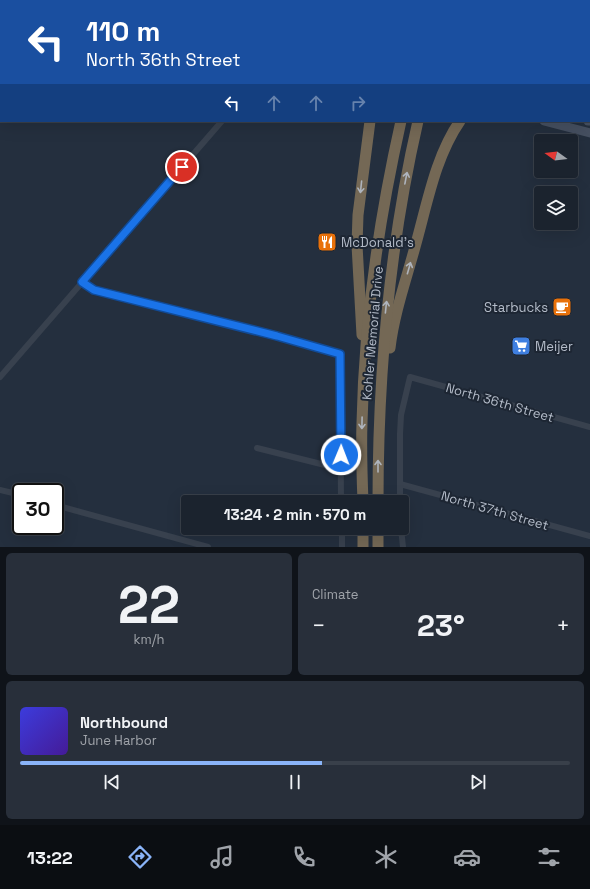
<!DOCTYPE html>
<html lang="en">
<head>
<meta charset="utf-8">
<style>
	:root { --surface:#1b232e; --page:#282f3a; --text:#f1f3f6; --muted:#a0a4aa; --line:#39404a; --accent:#8ab4f8 }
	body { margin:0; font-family:"Space Grotesk",sans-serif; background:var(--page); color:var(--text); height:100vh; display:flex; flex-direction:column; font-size:15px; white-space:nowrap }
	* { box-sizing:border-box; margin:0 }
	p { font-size:13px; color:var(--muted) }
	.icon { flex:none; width:22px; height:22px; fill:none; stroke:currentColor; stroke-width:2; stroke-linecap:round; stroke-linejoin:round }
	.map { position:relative; height:547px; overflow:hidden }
	.drawer { display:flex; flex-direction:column; gap:6px; padding:6px; background:#0f1319; flex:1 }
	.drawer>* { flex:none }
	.banner { position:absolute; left:0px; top:0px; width:590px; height:122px; box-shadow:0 4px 16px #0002,0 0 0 1px var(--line); background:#1a4fa0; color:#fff; overflow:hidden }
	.needle { width:26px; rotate:285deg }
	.buttons { position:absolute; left:534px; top:134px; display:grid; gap:8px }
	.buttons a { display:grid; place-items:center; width:44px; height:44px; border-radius:4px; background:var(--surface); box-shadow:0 4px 16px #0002,0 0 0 1px var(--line); font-size:20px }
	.speed { position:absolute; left:12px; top:483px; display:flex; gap:8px; font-size:20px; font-weight:700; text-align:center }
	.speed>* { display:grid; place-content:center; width:52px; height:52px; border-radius:50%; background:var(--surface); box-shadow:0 4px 16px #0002,0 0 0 1px var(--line); line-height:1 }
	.speed .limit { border:2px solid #111; border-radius:6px; background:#fff; color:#111 }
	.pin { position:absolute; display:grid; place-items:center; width:34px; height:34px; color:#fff; margin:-17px; border:2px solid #fff; border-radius:50%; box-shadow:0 1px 4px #0007 }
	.me { position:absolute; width:44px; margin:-22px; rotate:1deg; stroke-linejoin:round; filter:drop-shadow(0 0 3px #0008) }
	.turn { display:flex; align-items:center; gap:14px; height:84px; padding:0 20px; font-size:18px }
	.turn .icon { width:52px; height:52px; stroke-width:2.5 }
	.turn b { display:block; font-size:28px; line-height:34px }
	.lanes { display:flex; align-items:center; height:38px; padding:0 20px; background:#0003; justify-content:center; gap:20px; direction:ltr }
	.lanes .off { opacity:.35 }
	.big { font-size:30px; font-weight:700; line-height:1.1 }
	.drawer .tile { flex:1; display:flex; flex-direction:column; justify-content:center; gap:6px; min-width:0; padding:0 14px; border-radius:6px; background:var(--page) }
	.drawer .dial { align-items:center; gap:0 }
	.dial b { font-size:52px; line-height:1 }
	.song { display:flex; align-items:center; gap:12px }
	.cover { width:48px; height:48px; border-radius:6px; background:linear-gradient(135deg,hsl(240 70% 55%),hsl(260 70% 35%)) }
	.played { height:4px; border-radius:2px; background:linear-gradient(90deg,var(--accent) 55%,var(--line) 55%) }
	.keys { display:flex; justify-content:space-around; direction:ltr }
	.heat { display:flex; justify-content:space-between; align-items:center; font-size:22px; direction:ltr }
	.drawer .tiles { flex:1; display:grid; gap:6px; grid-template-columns:1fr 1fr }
	.tile:last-child { grid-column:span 2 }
	.trip { position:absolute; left:181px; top:495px; width:228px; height:40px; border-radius:4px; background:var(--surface); box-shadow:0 4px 16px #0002,0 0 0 1px var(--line); font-weight:700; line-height:40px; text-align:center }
	.tab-bar { display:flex; height:64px; justify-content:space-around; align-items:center; background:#0b0e12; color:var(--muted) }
	.tab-bar .icon { width:28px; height:28px }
	.tab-bar .selected { color:var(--accent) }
	.tab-bar b { font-size:18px; color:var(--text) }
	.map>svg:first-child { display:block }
	.green { fill:#263c3f }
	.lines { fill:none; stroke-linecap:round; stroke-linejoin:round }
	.minor { stroke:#38414e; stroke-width:6 }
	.secondary { stroke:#465061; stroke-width:9 }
	.motorway { stroke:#746855; stroke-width:11 }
	.oneway { stroke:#aeb4bd }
	.route-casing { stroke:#114b97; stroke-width:10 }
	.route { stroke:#1a73e8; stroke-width:7 }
	.labels { text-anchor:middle; stroke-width:4; stroke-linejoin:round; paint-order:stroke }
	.poi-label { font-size:13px; fill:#b4bcc9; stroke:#1d2633; text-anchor:start }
	.street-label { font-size:13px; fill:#b4bcc9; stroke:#1d2633 }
</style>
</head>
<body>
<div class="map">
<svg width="590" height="547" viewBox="0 0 590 547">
	<rect width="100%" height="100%" fill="#242f3e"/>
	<path class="green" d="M 496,0 L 590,0 L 590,115 L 589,1 Z"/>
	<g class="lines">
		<g class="minor">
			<path d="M 326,1 L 327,0"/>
			<path d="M 82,282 L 94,290 L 277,337 L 340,354 L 341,502"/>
			<path d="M 0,377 L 222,121"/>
			<path d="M 257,448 L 341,469"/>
			<path d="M 400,484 L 590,536"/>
			<path d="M 0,490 L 21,495"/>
			<path d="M 400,502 L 400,434 L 401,415 L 410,377 L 590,427"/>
			<path d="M 55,505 L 208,547"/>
			<path d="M 342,528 L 342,547"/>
			<path d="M 401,528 L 403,547"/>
		</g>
		<g class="secondary">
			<path d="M 297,0 L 298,1"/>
			<path d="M 306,0 L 308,1"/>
			<path d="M 334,0 L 335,1"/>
			<path d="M 346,0 L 346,1"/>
			<path d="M 544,121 L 590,133"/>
			<path d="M 588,121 L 590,121"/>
		</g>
		<g class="motorway">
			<path d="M 483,0 L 483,1"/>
			<path d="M 386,1 L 387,0"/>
			<path d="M 433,1 L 433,0"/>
			<path d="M 451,1 L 451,0"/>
			<path d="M 362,335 L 357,245 L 358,215 L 370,121"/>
			<path d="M 390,348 C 394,314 406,280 415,247 C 427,205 435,157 460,121"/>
			<path d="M 363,502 C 362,476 361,450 362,423 C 364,323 379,219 401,121"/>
			<path d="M 378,502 C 378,373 389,247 418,121"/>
			<path d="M 378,528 L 378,547"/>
			<path d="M 363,547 L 363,528"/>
		</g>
	</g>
	<defs><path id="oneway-shaft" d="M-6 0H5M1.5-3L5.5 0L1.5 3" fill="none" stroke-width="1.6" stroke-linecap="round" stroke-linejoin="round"/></defs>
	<g class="oneway">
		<use href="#oneway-shaft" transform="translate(406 178) rotate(-79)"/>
		<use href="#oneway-shaft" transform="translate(361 187) rotate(96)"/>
		<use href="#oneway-shaft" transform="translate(409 268) rotate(-74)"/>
		<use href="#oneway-shaft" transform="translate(386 307) rotate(-84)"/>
		<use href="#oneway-shaft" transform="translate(362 423) rotate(91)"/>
		<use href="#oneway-shaft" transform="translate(378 466) rotate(-90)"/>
	</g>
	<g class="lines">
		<defs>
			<path id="route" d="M 182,167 L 82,282 L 94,290 L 277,336 L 340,354 L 341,455"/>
		</defs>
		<use href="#route" class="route-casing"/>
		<use href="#route" class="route"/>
	</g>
	<defs>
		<symbol id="restaurant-square" viewBox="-11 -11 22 22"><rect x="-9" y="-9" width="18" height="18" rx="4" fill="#e8710a" stroke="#1d2633"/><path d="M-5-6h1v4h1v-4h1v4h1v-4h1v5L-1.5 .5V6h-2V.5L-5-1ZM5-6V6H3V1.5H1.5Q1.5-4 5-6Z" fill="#fff"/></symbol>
		<symbol id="cafe-square" viewBox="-11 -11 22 22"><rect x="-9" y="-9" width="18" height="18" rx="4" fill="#e8710a" stroke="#1d2633"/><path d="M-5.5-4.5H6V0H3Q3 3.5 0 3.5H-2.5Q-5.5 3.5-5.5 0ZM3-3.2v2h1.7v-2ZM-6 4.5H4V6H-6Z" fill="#fff"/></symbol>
		<symbol id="supermarket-square" viewBox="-11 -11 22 22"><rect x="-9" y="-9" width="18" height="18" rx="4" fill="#3f7fe0" stroke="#1d2633"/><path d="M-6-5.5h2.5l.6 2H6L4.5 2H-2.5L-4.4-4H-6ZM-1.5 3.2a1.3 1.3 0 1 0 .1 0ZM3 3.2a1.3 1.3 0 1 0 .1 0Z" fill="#fff"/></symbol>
	</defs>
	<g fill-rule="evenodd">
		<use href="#restaurant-square" x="316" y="231" width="22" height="22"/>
		<use href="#cafe-square" x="551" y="296" width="22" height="22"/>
		<use href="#supermarket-square" x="510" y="335" width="22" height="22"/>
	</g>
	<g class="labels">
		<g class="poi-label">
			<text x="341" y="247">McDonald's</text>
			<text x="548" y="312" text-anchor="end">Starbucks</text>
			<text x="535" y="351">Meijer</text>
		</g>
		<g class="street-label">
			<text transform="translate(372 333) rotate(-85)" y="5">Kohler Memorial Drive</text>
			<text transform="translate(500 402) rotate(16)" y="5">North 36th Street</text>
			<text transform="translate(495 510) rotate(16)" y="5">North 37th Street</text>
		</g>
	</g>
</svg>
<div class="buttons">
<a><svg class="needle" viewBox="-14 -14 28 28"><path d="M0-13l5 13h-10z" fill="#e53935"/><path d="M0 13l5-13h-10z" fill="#a0a4aa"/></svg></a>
<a><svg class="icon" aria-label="layers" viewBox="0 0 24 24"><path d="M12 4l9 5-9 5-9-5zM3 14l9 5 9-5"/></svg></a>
</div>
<div class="speed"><div class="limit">30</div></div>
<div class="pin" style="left:182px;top:167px;background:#d93025"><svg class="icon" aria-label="arrive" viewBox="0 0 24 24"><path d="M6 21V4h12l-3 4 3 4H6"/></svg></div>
<svg class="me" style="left:341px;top:455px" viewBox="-20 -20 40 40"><circle r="17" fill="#1a73e8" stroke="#fff" stroke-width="3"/><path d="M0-11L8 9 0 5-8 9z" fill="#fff"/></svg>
<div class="trip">13:24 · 2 min · 570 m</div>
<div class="banner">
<div class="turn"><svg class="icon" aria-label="left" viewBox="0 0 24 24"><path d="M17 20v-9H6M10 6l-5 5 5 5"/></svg><div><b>110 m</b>North 36th Street</div></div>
<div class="lanes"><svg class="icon" aria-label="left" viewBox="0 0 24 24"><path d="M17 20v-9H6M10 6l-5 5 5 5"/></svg><svg class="icon off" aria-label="ahead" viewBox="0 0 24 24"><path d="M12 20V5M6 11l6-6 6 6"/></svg><svg class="icon off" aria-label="ahead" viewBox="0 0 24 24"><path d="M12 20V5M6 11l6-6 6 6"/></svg><svg class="icon off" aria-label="right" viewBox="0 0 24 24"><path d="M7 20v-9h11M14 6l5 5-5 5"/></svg></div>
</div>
</div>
<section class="drawer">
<div class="tiles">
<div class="tile dial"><b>22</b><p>km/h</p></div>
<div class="tile"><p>Climate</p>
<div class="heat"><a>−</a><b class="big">23°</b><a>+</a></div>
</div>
<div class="tile">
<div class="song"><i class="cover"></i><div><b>Northbound</b><p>June Harbor</p></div></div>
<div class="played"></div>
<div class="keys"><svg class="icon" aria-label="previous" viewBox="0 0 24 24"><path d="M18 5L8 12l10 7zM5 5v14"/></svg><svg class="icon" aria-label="pause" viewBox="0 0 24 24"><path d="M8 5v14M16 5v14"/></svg><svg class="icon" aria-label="next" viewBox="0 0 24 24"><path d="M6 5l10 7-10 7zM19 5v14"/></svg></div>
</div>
</div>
</section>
<nav class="tab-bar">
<b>13:22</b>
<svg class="icon selected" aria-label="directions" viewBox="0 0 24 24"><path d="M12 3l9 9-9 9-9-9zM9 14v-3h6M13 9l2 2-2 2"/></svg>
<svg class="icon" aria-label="music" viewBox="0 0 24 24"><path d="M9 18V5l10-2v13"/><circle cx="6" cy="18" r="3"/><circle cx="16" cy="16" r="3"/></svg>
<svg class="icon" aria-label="phone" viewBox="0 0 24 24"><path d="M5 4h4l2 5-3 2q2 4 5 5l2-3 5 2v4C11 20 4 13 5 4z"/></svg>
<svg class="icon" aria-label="climate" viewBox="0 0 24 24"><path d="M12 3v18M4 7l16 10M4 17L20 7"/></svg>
<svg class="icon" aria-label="car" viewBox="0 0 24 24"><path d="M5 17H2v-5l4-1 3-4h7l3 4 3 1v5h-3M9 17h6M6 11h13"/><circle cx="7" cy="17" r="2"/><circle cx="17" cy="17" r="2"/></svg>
<svg class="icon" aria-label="filters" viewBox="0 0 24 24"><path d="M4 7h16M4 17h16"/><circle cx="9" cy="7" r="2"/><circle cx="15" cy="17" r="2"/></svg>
</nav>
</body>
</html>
